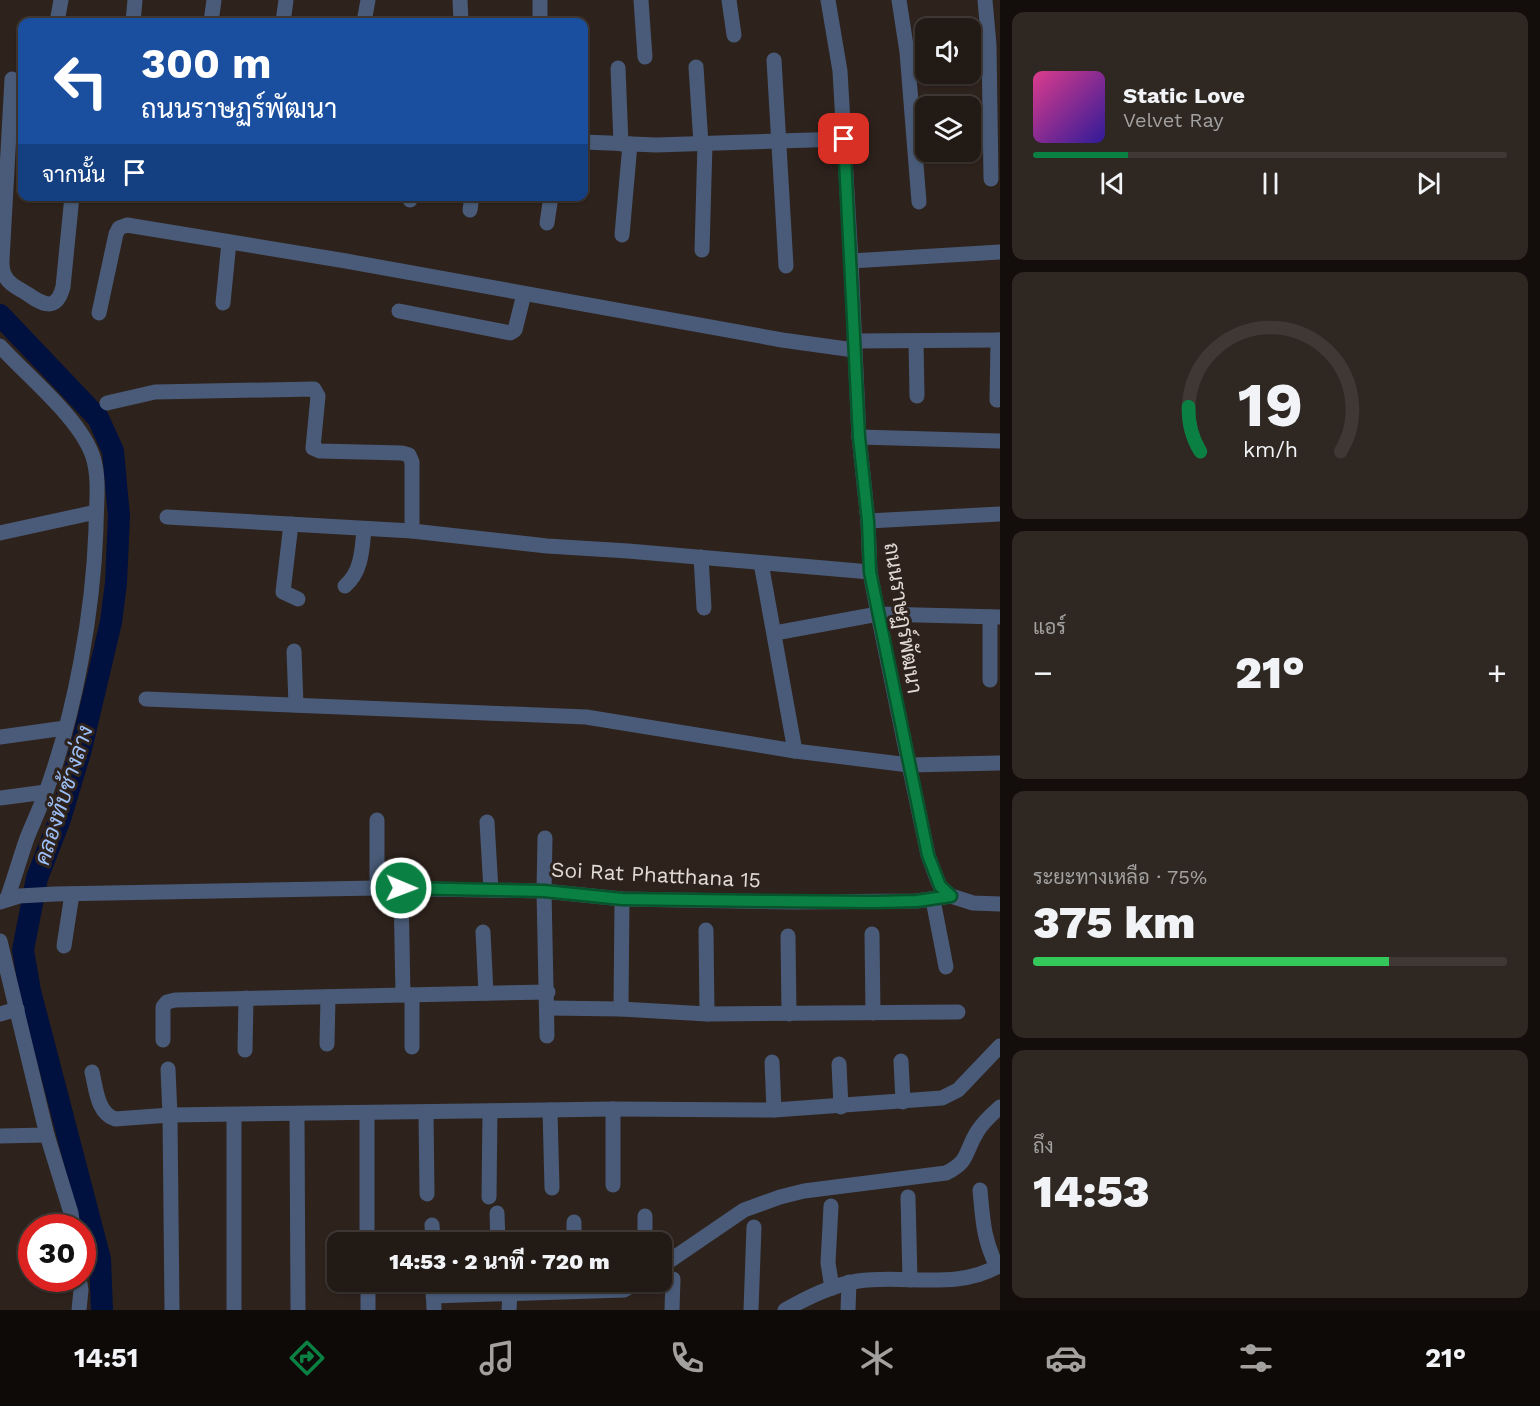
<!DOCTYPE html>
<html lang="th">
<head>
<meta charset="utf-8">
<style>
	:root { --surface:#221a15; --page:#2e2722; --text:#f1f3f6; --muted:#a2a1a0; --line:#3f3834; --accent:#0b8043 }
	body { margin:0; font-family:"Work Sans",Sarabun,sans-serif; background:var(--page); color:var(--text); height:100vh; display:flex; flex-direction:column; font-size:22px; white-space:nowrap }
	* { box-sizing:border-box; margin:0 }
	p { font-size:20px; color:var(--muted) }
	.icon { flex:none; width:33px; height:33px; fill:none; stroke:currentColor; stroke-width:2; stroke-linecap:round; stroke-linejoin:round }
	.map { position:relative; flex:1; overflow:hidden }
	.details { display:flex; flex-direction:column; gap:12px; padding:12px; background:#130e0c; width:540px }
	.details>* { flex:none }
	.top-card { position:absolute; left:18px; top:18px; width:570px; height:183px; border-radius:12px; box-shadow:0 2px 4px #0004,0 0 0 2px var(--line); background:#1a4fa0; color:#fff; overflow:hidden }
	.controls { position:absolute; left:915px; top:18px; display:grid; gap:12px }
	.controls a { display:grid; place-items:center; width:66px; height:66px; border-radius:12px; background:var(--surface); box-shadow:0 2px 4px #0004,0 0 0 2px var(--line); font-size:30px }
	.speed { position:absolute; left:18px; top:1214px; display:flex; gap:12px; font-size:30px; font-weight:700; text-align:center }
	.speed>* { display:grid; place-content:center; width:78px; height:78px; border-radius:50%; background:var(--surface); box-shadow:0 2px 4px #0004,0 0 0 2px var(--line); line-height:1 }
	.speed .limit { border:9px solid #d22; background:#fff; color:#111 }
	.pin { position:absolute; display:grid; place-items:center; width:51px; height:51px; color:#fff; margin:-26px; border-radius:12px; box-shadow:0 3px 9px #0006 }
	.me { position:absolute; width:66px; margin:-33px; rotate:91deg; stroke-linejoin:round; filter:drop-shadow(0 0 4px #0008) }
	.turn { display:flex; align-items:center; gap:21px; height:126px; padding:0 24px; font-size:27px }
	.turn .icon { width:78px; height:78px; stroke-width:2.5 }
	.turn b { display:block; font-size:42px; line-height:51px }
	.then { display:flex; align-items:center; height:57px; padding:0 24px; background:#0003; gap:12px; font-size:22px }
	.big { font-size:45px; font-weight:800; line-height:1.1 }
	.details .card { flex:1; display:flex; flex-direction:column; justify-content:center; gap:9px; min-width:0; padding:0 21px; border-radius:12px; background:var(--page) }
	.details .dial { align-items:center; gap:0 }
	.dial svg { height:156px; overflow:visible; fill:none; stroke:var(--line); stroke-width:7; stroke-linecap:round; text-anchor:middle }
	.dial text { fill:var(--text); stroke:none }
	.song { display:flex; align-items:center; gap:18px }
	.cover { width:72px; height:72px; border-radius:9px; background:linear-gradient(135deg,hsl(330 70% 55%),hsl(250 70% 35%)) }
	.played { height:6px; border-radius:3px; background:linear-gradient(90deg,var(--accent) 20%,var(--line) 20%) }
	.keys { display:flex; justify-content:space-around; direction:ltr }
	.heat { display:flex; justify-content:space-between; align-items:center; font-size:33px; direction:ltr }
	.charge { height:9px; border-radius:4px; background:linear-gradient(90deg,#34c759 75%,var(--line) 0) }
	.trip { position:absolute; left:327px; top:1232px; width:345px; height:60px; border-radius:12px; background:var(--surface); box-shadow:0 2px 4px #0004,0 0 0 2px var(--line); font-weight:800; line-height:60px; text-align:center }
	.menu { display:flex; height:96px; justify-content:space-around; align-items:center; background:#0e0a08; color:var(--muted) }
	.menu .icon { width:42px; height:42px }
	.menu .on { color:var(--accent) }
	.menu b { font-size:27px; color:var(--text) }
	main { display:flex; flex:1; min-height:0 }
	.map>svg:first-child { display:block }
	.lines { fill:none; stroke-linecap:round; stroke-linejoin:round }
	.river { stroke:#00103f; stroke-width:22 }
	.minor { stroke:#495b78; stroke-width:15 }
	.route-casing { stroke:#07532c; stroke-width:15 }
	.route { stroke:#0b8043; stroke-width:10 }
	.labels { text-anchor:middle; stroke-width:6; stroke-linejoin:round; paint-order:stroke }
	.street-label { font-size:21px; fill:#e2dad6; stroke:#2e221c }
	.water-label { font-size:22px; font-style:italic; fill:#9dc0f8; stroke:#2e221c }
</style>
</head>
<body>
<main>
<div class="map">
<svg width="1000" height="1310" viewBox="0 0 1000 1310">
	<rect width="100%" height="100%" fill="#2e221c"/>
	<g class="lines">
		<path class="river" d="M 0,315 L 98,418 L 113,451 L 119,516 L 116,583 L 111,622 L 81,749 L 60,819 L 37,878 L 23,950 L 30,991 L 100,1259 L 102,1310"/>
		<g class="minor">
			<path d="M 460,0 L 461,22"/>
			<path d="M 641,0 L 645,57"/>
			<path d="M 729,0 L 734,35"/>
			<path d="M 828,0 L 840,71 L 851,261 L 859,437 L 868,521 L 870,572 L 878,614 L 909,765 L 928,855 L 935,874 L 940,886 L 951,896 L 973,903 L 1000,904"/>
			<path d="M 899,0 L 907,52 L 919,202"/>
			<path d="M 985,0 L 989,45 L 991,179"/>
			<path d="M 57,22 L 61,0"/>
			<path d="M 133,22 L 135,0"/>
			<path d="M 211,22 L 214,0"/>
			<path d="M 283,22 L 286,0"/>
			<path d="M 364,22 L 368,0"/>
			<path d="M 540,22 L 540,0"/>
			<path d="M 774,60 L 786,266"/>
			<path d="M 696,67 L 701,144"/>
			<path d="M 618,68 L 621,144"/>
			<path d="M 12,79 L 2,260 C 2,264 2,270 4,274 C 8,284 18,288 26,293 C 42,304 56,313 63,287 L 72,196"/>
			<path d="M 584,142 L 656,145 L 844,139"/>
			<path d="M 410,200 L 410,196"/>
			<path d="M 470,210 L 472,196"/>
			<path d="M 547,223 L 551,196"/>
			<path d="M 622,235 L 630,144"/>
			<path d="M 702,250 L 705,144"/>
			<path d="M 851,261 L 1000,252"/>
			<path d="M 223,303 L 229,242"/>
			<path d="M 399,311 L 510,333 L 515,330 L 524,294"/>
			<path d="M 99,313 L 116,234 L 119,228 L 127,225 L 346,261 L 782,340 L 854,350"/>
			<path d="M 854,341 L 1000,340"/>
			<path d="M 916,341 L 917,396"/>
			<path d="M 0,346 C 27,376 81,419 93,457 C 100,479 96,506 96,529 C 93,613 75,713 46,792 C 40,808 33,823 27,838 C 20,858 14,879 7,899"/>
			<path d="M 997,400 L 998,340"/>
			<path d="M 107,403 L 155,392 L 314,389 L 318,396 L 313,448 L 320,451 L 402,453 L 409,455 L 412,462 L 412,531"/>
			<path d="M 859,437 L 1000,441"/>
			<path d="M 167,517 L 412,531 L 547,546 L 628,551 L 870,572"/>
			<path d="M 868,521 L 1000,514"/>
			<path d="M 291,524 L 283,592 L 298,599"/>
			<path d="M 0,533 L 96,512"/>
			<path d="M 701,557 L 704,608"/>
			<path d="M 761,563 L 795,751"/>
			<path d="M 345,586 C 362,571 362,550 364,529"/>
			<path d="M 775,633 L 878,614 L 1000,617"/>
			<path d="M 294,651 L 296,705"/>
			<path d="M 990,680 L 990,617"/>
			<path d="M 146,699 L 586,717 L 795,751 L 909,765 L 1000,763"/>
			<path d="M 0,737 L 65,728"/>
			<path d="M 0,798 L 46,792"/>
			<path d="M 487,822 L 491,890"/>
			<path d="M 545,838 L 544,891 L 547,1036"/>
			<path d="M 377,888 L 377,820"/>
			<path d="M 401,888 L 403,995"/>
			<path d="M 933,900 L 946,967"/>
			<path d="M 0,902 L 19,896 L 55,894 L 377,888 L 544,891 L 622,899 L 792,902 L 917,901 L 951,896"/>
			<path d="M 706,930 L 707,1014"/>
			<path d="M 483,932 L 486,993"/>
			<path d="M 872,934 L 873,1013"/>
			<path d="M 788,936 L 789,1014"/>
			<path d="M 0,941 L 47,1135 L 71,1213 L 73,1227"/>
			<path d="M 64,946 L 72,894"/>
			<path d="M 412,995 L 412,1047"/>
			<path d="M 548,1008 L 621,1009 L 707,1014 L 958,1012"/>
			<path d="M 621,1009 L 622,899"/>
			<path d="M 0,1014 L 17,1009"/>
			<path d="M 163,1040 L 163,1007 L 167,1002 L 175,1000 L 548,992"/>
			<path d="M 327,1044 L 328,997"/>
			<path d="M 245,1050 L 246,998"/>
			<path d="M 901,1061 L 903,1102"/>
			<path d="M 772,1062 L 774,1110"/>
			<path d="M 839,1064 L 841,1107"/>
			<path d="M 168,1069 L 170,1115 L 172,1310"/>
			<path d="M 92,1072 C 96,1088 97,1113 115,1119 L 170,1115 L 613,1109 L 774,1110 L 942,1098 L 958,1090 L 1000,1046"/>
			<path d="M 613,1109 L 613,1185"/>
			<path d="M 550,1110 L 552,1188"/>
			<path d="M 426,1112 L 427,1194"/>
			<path d="M 367,1113 L 367,1242"/>
			<path d="M 297,1114 L 298,1310"/>
			<path d="M 234,1115 L 234,1310"/>
			<path d="M 0,1136 L 47,1135"/>
			<path d="M 980,1190 C 983,1221 983,1238 997,1267"/>
			<path d="M 489,1197 L 490,1111"/>
			<path d="M 908,1197 L 910,1280"/>
			<path d="M 831,1206 L 828,1263 L 832,1288"/>
			<path d="M 497,1213 L 498,1242"/>
			<path d="M 645,1216 L 645,1242"/>
			<path d="M 574,1222 L 574,1242"/>
			<path d="M 432,1225 L 433,1242"/>
			<path d="M 662,1266 L 744,1210 L 780,1197 L 804,1191 L 946,1173 C 970,1161 964,1153 977,1132 C 983,1122 991,1115 1000,1107"/>
			<path d="M 368,1281 L 368,1310"/>
			<path d="M 433,1281 L 434,1310"/>
			<path d="M 433,1296 L 624,1290 L 640,1281"/>
			<path d="M 79,1310 L 81,1290 L 79,1278"/>
			<path d="M 509,1310 L 510,1293"/>
			<path d="M 672,1310 L 673,1279"/>
			<path d="M 751,1310 L 754,1227"/>
			<path d="M 785,1310 C 808,1297 832,1285 858,1281 C 904,1274 958,1291 1000,1265"/>
			<path d="M 848,1310 L 849,1282"/>
		</g>
	</g>
	<g class="lines">
		<defs>
			<path id="route" d="M 401,888 L 544,891 L 622,899 L 770,901 L 875,902 L 917,901 L 951,896 L 940,886 L 928,855 L 870,572 L 868,521 L 859,437 L 844,139"/>
		</defs>
		<use href="#route" class="route-casing"/>
		<use href="#route" class="route"/>
	</g>
	<g class="labels">
		<g class="street-label">
			<text transform="translate(903 618) rotate(81)" y="7">ถนนราษฏร์พัฒนา</text>
			<text transform="translate(656 875) rotate(3)" y="7">Soi Rat Phatthana 15</text>
		</g>
		<g class="water-label">
			<text transform="translate(63 795) rotate(-72)" y="8">คลองทับช้างล่าง</text>
		</g>
	</g>
</svg>
<div class="controls">
<a><svg class="icon" aria-label="sound" viewBox="0 0 24 24"><path d="M4 9h4l5-4v14l-5-4H4zM17 9q2 3 0 6"/></svg></a>
<a><svg class="icon" aria-label="layers" viewBox="0 0 24 24"><path d="M12 4l9 5-9 5-9-5zM3 14l9 5 9-5"/></svg></a>
</div>
<div class="speed"><div class="limit">30</div></div>
<div class="pin" style="left:844px;top:139px;background:#d93025"><svg class="icon" aria-label="arrive" viewBox="0 0 24 24"><path d="M6 21V4h12l-3 4 3 4H6"/></svg></div>
<svg class="me" style="left:401px;top:888px" viewBox="-20 -20 40 40"><circle r="17" fill="#0b8043" stroke="#fff" stroke-width="3"/><path d="M0-11L8 9 0 5-8 9z" fill="#fff"/></svg>
<div class="trip">14:53 · 2 นาที · 720 m</div>
<div class="top-card">
<div class="turn"><svg class="icon" aria-label="left" viewBox="0 0 24 24"><path d="M17 20v-9H6M10 6l-5 5 5 5"/></svg><div><b>300 m</b>ถนนราษฏร์พัฒนา</div></div>
<div class="then">จากนั้น<svg class="icon" aria-label="arrive" viewBox="0 0 24 24"><path d="M6 21V4h12l-3 4 3 4H6"/></svg></div>
</div>
</div>
<section class="details">
<div class="card">
<div class="song"><i class="cover"></i><div><b>Static Love</b><p>Velvet Ray</p></div></div>
<div class="played"></div>
<div class="keys"><svg class="icon" aria-label="previous" viewBox="0 0 24 24"><path d="M18 5L8 12l10 7zM5 5v14"/></svg><svg class="icon" aria-label="pause" viewBox="0 0 24 24"><path d="M8 5v14M16 5v14"/></svg><svg class="icon" aria-label="next" viewBox="0 0 24 24"><path d="M6 5l10 7-10 7zM19 5v14"/></svg></div>
</div>
<div class="card dial"><svg viewBox="0 0 100 80">
<path d="M14 69A42 42 0 1 1 86 69"/>
<path d="M14 69A42 42 0 0 1 8 46" stroke="#0b8043"/>
<text x="50" y="56" font-size="32" font-weight="700">19</text>
<text x="50" y="72" font-size="11">km/h</text>
</svg></div>
<div class="card"><p>แอร์</p>
<div class="heat"><a>−</a><b class="big">21°</b><a>+</a></div>
</div>
<div class="card"><p>ระยะทางเหลือ · 75%</p><b class="big">375 km</b><div class="charge"></div></div>
<div class="card"><p>ถึง</p><b class="big">14:53</b></div>
</section>
</main>
<nav class="menu">
<b>14:51</b>
<svg class="icon on" aria-label="directions" viewBox="0 0 24 24"><path d="M12 3l9 9-9 9-9-9zM9 14v-3h6M13 9l2 2-2 2"/></svg>
<svg class="icon" aria-label="music" viewBox="0 0 24 24"><path d="M9 18V5l10-2v13"/><circle cx="6" cy="18" r="3"/><circle cx="16" cy="16" r="3"/></svg>
<svg class="icon" aria-label="phone" viewBox="0 0 24 24"><path d="M5 4h4l2 5-3 2q2 4 5 5l2-3 5 2v4C11 20 4 13 5 4z"/></svg>
<svg class="icon" aria-label="climate" viewBox="0 0 24 24"><path d="M12 3v18M4 7l16 10M4 17L20 7"/></svg>
<svg class="icon" aria-label="car" viewBox="0 0 24 24"><path d="M5 17H2v-5l4-1 3-4h7l3 4 3 1v5h-3M9 17h6M6 11h13"/><circle cx="7" cy="17" r="2"/><circle cx="17" cy="17" r="2"/></svg>
<svg class="icon" aria-label="filters" viewBox="0 0 24 24"><path d="M4 7h16M4 17h16"/><circle cx="9" cy="7" r="2"/><circle cx="15" cy="17" r="2"/></svg>
<b>21°</b>
</nav>
</body>
</html>
